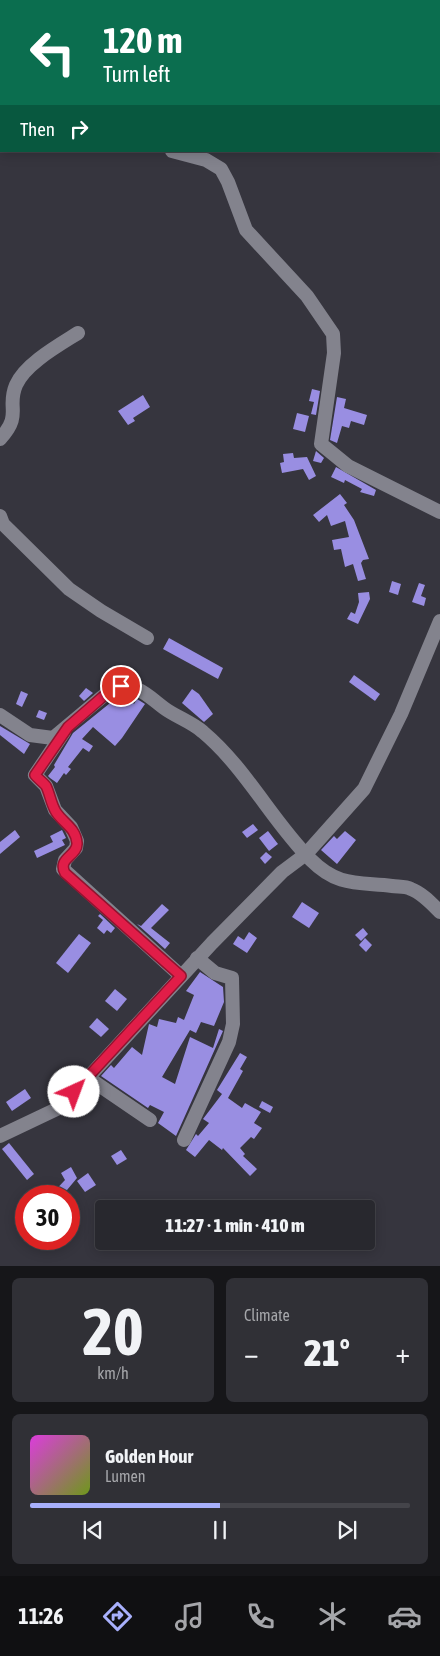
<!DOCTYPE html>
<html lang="en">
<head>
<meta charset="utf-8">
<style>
	:root { --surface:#28282e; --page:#303036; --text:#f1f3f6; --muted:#a5a6aa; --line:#44444a; --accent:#a8b0fc }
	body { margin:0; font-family:"Asap Condensed",sans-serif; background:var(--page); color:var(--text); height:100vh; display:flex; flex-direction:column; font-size:19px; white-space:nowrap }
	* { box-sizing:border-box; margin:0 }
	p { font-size:16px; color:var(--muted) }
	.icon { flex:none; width:28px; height:28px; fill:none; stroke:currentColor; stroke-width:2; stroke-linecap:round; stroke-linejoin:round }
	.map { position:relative; height:1266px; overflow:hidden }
	.panel { display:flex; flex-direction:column; gap:12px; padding:12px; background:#161619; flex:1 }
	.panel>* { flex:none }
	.banner { position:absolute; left:0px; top:0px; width:440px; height:152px; box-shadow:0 2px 12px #0003,0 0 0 1px var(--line); background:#0b6e4f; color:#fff; overflow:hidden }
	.speed { position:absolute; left:15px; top:1185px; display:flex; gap:10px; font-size:25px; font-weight:700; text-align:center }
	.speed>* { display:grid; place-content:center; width:65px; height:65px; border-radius:50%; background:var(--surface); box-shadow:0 2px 12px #0003,0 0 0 1px var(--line); line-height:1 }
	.speed .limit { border:8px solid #d22; background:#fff; color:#111 }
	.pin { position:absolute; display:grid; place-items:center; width:42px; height:42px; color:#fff; margin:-21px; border:2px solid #fff; border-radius:50%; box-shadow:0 1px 5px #0007 }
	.me { position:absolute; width:55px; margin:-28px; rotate:43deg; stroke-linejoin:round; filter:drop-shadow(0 0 4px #0008) }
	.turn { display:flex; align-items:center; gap:18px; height:105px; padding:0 20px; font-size:22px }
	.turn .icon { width:65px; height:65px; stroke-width:2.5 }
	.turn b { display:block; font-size:35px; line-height:42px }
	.then { display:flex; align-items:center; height:48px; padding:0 20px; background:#0003; gap:10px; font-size:19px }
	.big { font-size:38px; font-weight:800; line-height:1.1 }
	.panel .widget { flex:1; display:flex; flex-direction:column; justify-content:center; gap:8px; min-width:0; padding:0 18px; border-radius:8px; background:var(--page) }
	.panel .dial { align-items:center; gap:0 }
	.dial b { font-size:65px; line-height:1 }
	.song { display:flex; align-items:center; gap:15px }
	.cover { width:60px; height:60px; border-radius:8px; background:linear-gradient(135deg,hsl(300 70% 55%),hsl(80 70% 35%)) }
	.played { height:5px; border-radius:2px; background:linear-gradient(90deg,var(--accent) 50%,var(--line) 50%) }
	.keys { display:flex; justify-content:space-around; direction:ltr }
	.heat { display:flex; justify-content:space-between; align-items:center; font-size:28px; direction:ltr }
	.panel .tiles { flex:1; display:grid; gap:12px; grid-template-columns:1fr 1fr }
	.widget:last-child { grid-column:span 2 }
	.trip { position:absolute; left:95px; top:1200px; width:280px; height:50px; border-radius:5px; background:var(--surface); box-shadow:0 2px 12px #0003,0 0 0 1px var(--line); font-weight:800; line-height:50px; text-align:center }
	.dock { display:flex; height:80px; justify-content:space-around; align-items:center; background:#101012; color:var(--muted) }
	.dock .icon { width:35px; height:35px }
	.dock .on { color:var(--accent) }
	.dock b { font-size:22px; color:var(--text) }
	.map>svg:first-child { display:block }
	.building { fill:#998ee2 }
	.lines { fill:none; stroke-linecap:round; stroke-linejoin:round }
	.minor { stroke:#83838d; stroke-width:14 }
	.route-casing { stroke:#92132f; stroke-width:12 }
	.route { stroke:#e11d48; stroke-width:9 }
</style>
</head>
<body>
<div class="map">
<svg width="440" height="1266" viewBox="0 0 440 1266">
	<rect width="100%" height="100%" fill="#36353e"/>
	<g class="building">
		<path d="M 312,389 L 320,391 L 316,415 L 311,414 L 314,402 L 309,401 Z"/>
		<path d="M 143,395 L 150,407 L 133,418 L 135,421 L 128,425 L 118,411 Z"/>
		<path d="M 337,397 L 346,399 L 344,408 L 367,415 L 364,425 L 351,421 L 349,428 L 342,426 L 337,443 L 330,440 Z"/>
		<path d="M 297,413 L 309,416 L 305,432 L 293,429 Z"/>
		<path d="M 316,451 L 324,458 L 321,463 L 313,461 Z"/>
		<path d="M 293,453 L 294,458 L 307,457 L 316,476 L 309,480 L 303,469 L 282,473 L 280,463 L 284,462 L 283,454 Z"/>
		<path d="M 336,467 L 376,490 L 374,496 L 360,492 L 362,489 L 345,480 L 344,483 L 331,477 Z"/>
		<path d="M 340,494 L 347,503 L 344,505 L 354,520 L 369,559 L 363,560 L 361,563 L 366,579 L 358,581 L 353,564 L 345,567 L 341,549 L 334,550 L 332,540 L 349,537 L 345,521 L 331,526 L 327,515 L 319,522 L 313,515 Z"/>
		<path d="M 392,581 L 401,584 L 398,595 L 389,592 Z"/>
		<path d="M 419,583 L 425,585 L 421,596 L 426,598 L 424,606 L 412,602 Z"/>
		<path d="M 369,592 L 370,599 L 358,624 L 347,619 L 351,612 L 355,614 L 359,602 L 358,593 Z"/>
		<path d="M 169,638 L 223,668 L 218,679 L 163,649 Z"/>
		<path d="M 354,675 L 380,694 L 375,701 L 349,682 Z"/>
		<path d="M 86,688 L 93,693 L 84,701 L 79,696 Z"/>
		<path d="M 192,689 L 199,694 L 213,714 L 204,722 L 182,703 Z"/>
		<path d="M 21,691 L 28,694 L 22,707 L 16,704 Z"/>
		<path d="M 120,695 L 127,695 L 134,704 L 137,699 L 145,704 L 122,738 L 115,746 L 93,727 L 82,739 L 93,746 L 89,752 L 83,748 L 68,767 L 71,769 L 66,775 L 64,773 L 57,783 L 50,778 L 48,776 L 55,767 L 54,765 L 73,733 Z"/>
		<path d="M 39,710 L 47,713 L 44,720 L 36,717 Z"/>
		<path d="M 0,726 L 30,744 L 24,754 L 0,735 Z"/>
		<path d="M 253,824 L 258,830 L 247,838 L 242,832 Z"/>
		<path d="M 15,830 L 20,837 L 0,854 L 0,842 Z"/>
		<path d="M 62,830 L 66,838 L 62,840 L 65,845 L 37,858 L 34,851 L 53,842 L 50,836 Z"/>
		<path d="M 268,831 L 278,844 L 269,851 L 259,838 Z"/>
		<path d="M 345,831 L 356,840 L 337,864 L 321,850 L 334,836 L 337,839 Z"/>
		<path d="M 266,852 L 272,857 L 265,864 L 260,858 Z"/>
		<path d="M 302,902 L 319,913 L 309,928 L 292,917 Z"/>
		<path d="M 162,904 L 169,910 L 151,928 L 170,943 L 165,949 L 137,924 L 141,926 Z"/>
		<path d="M 100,914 L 115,928 L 111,933 L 107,930 L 104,934 L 97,928 L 103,920 L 98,916 Z"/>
		<path d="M 363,928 L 368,934 L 361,941 L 355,935 Z"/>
		<path d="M 249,932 L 257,938 L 247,953 L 233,944 L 238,936 L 244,940 Z"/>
		<path d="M 79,934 L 91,943 L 68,973 L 56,963 Z"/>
		<path d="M 365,938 L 372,945 L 366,952 L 359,945 Z"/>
		<path d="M 200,972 L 223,987 L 224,1002 L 214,1026 L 201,1022 L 196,1033 L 190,1030 L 162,1077 L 175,1084 L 190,1037 L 213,1048 L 219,1029 L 223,1031 L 176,1136 L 158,1123 L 164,1112 L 150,1105 L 148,1108 L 101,1076 L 111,1065 L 114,1068 L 132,1047 L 142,1055 L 149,1024 L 157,1027 L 159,1019 L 176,1023 L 178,1017 L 184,1020 L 194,995 L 186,991 Z"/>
		<path d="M 115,989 L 127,999 L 117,1011 L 105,1001 Z"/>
		<path d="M 97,1018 L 109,1029 L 101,1037 L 89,1027 Z"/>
		<path d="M 240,1053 L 247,1057 L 240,1069 L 243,1071 L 228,1098 L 242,1108 L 245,1103 L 261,1112 L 254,1123 L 262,1128 L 254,1139 L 251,1137 L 240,1148 L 245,1154 L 243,1156 L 257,1169 L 250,1176 L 223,1148 L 222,1150 L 209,1140 L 195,1157 L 186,1150 L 196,1134 L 198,1136 L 209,1123 L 203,1119 L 222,1094 L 217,1090 Z"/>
		<path d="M 25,1089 L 31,1098 L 12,1111 L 6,1102 Z"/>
		<path d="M 262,1101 L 273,1107 L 270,1113 L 259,1107 Z"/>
		<path d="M 9,1143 L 34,1174 L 27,1180 L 2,1149 Z"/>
		<path d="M 121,1150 L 127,1159 L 117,1165 L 111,1156 Z"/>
		<path d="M 71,1167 L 77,1178 L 62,1196 L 50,1196 L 65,1180 L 61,1173 Z"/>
		<path d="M 88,1173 L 96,1185 L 85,1192 L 77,1181 Z"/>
	</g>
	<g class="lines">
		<g class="minor">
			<path d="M 0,91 L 1,92"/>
			<path d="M 172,151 L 206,160 L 221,169 L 228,182 L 246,230 L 307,296 L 333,334 L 334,353 L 321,444 L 348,466 L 440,512"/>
			<path d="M 0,439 C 23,414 6,408 16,385 C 25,364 59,345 78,333"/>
			<path d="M 0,516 L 3,524 L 69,589 L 101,611 L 147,638"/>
			<path d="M 0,715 L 30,735 L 53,738 L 114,687 C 136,682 148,696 164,708 C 176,717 192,722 203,732 C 246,768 272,821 311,860 C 338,887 358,882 392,886 C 398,887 405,886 411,889 C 422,893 432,904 440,912"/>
			<path d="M 64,732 L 35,775 L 46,786 L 55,810 L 71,827 L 77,841 L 76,848 L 65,860 L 63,869 L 181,976"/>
			<path d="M 87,1077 L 150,1120"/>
			<path d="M 0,1136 L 61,1107 L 212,943 L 282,872 L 306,854 L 364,789 L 401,714 L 440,621"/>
			<path d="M 184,1140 L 229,1042 L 233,1024 L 232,978 L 215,973 L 197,958"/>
		</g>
	</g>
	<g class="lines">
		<defs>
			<path id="route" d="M 74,1092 L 181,976 L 65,873 C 57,858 78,856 77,843 C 76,828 63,823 56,812 C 51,804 50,794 46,786 C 43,782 38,779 35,775 L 68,727 L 114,687 L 121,686"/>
		</defs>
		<use href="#route" class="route-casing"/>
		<use href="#route" class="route"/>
	</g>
</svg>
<div class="speed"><div class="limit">30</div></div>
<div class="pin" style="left:121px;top:686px;background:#d93025"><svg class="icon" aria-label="arrive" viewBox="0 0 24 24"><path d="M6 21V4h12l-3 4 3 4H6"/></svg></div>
<svg class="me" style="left:74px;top:1092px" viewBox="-20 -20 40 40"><circle r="19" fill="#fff"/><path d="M0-13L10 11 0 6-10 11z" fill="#e11d48"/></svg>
<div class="trip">11:27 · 1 min · 410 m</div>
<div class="banner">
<div class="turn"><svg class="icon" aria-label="left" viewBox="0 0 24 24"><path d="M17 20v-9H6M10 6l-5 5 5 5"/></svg><div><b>120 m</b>Turn left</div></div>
<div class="then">Then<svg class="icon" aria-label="right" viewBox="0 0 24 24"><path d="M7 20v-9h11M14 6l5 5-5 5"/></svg></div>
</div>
</div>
<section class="panel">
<div class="tiles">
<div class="widget dial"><b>20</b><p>km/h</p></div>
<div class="widget"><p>Climate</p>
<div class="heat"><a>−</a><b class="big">21°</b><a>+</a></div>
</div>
<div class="widget">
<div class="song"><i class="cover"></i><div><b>Golden Hour</b><p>Lumen</p></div></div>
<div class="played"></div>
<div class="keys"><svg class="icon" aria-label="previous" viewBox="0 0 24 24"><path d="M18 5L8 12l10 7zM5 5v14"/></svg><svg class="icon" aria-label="pause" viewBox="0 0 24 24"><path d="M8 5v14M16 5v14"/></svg><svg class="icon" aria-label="next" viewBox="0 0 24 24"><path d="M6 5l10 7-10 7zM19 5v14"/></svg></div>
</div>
</div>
</section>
<nav class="dock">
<b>11:26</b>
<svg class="icon on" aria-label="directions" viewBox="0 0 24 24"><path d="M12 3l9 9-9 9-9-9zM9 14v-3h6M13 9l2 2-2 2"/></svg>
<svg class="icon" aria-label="music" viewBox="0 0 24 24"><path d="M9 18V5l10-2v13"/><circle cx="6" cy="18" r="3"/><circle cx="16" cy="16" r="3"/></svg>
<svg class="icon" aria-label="phone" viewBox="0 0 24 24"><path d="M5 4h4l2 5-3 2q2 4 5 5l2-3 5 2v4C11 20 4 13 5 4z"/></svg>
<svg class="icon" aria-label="climate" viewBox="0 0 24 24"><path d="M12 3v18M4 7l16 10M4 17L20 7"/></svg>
<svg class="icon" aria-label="car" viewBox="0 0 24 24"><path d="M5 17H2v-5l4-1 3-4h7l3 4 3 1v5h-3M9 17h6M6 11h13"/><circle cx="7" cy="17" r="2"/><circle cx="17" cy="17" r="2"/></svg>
</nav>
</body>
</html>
